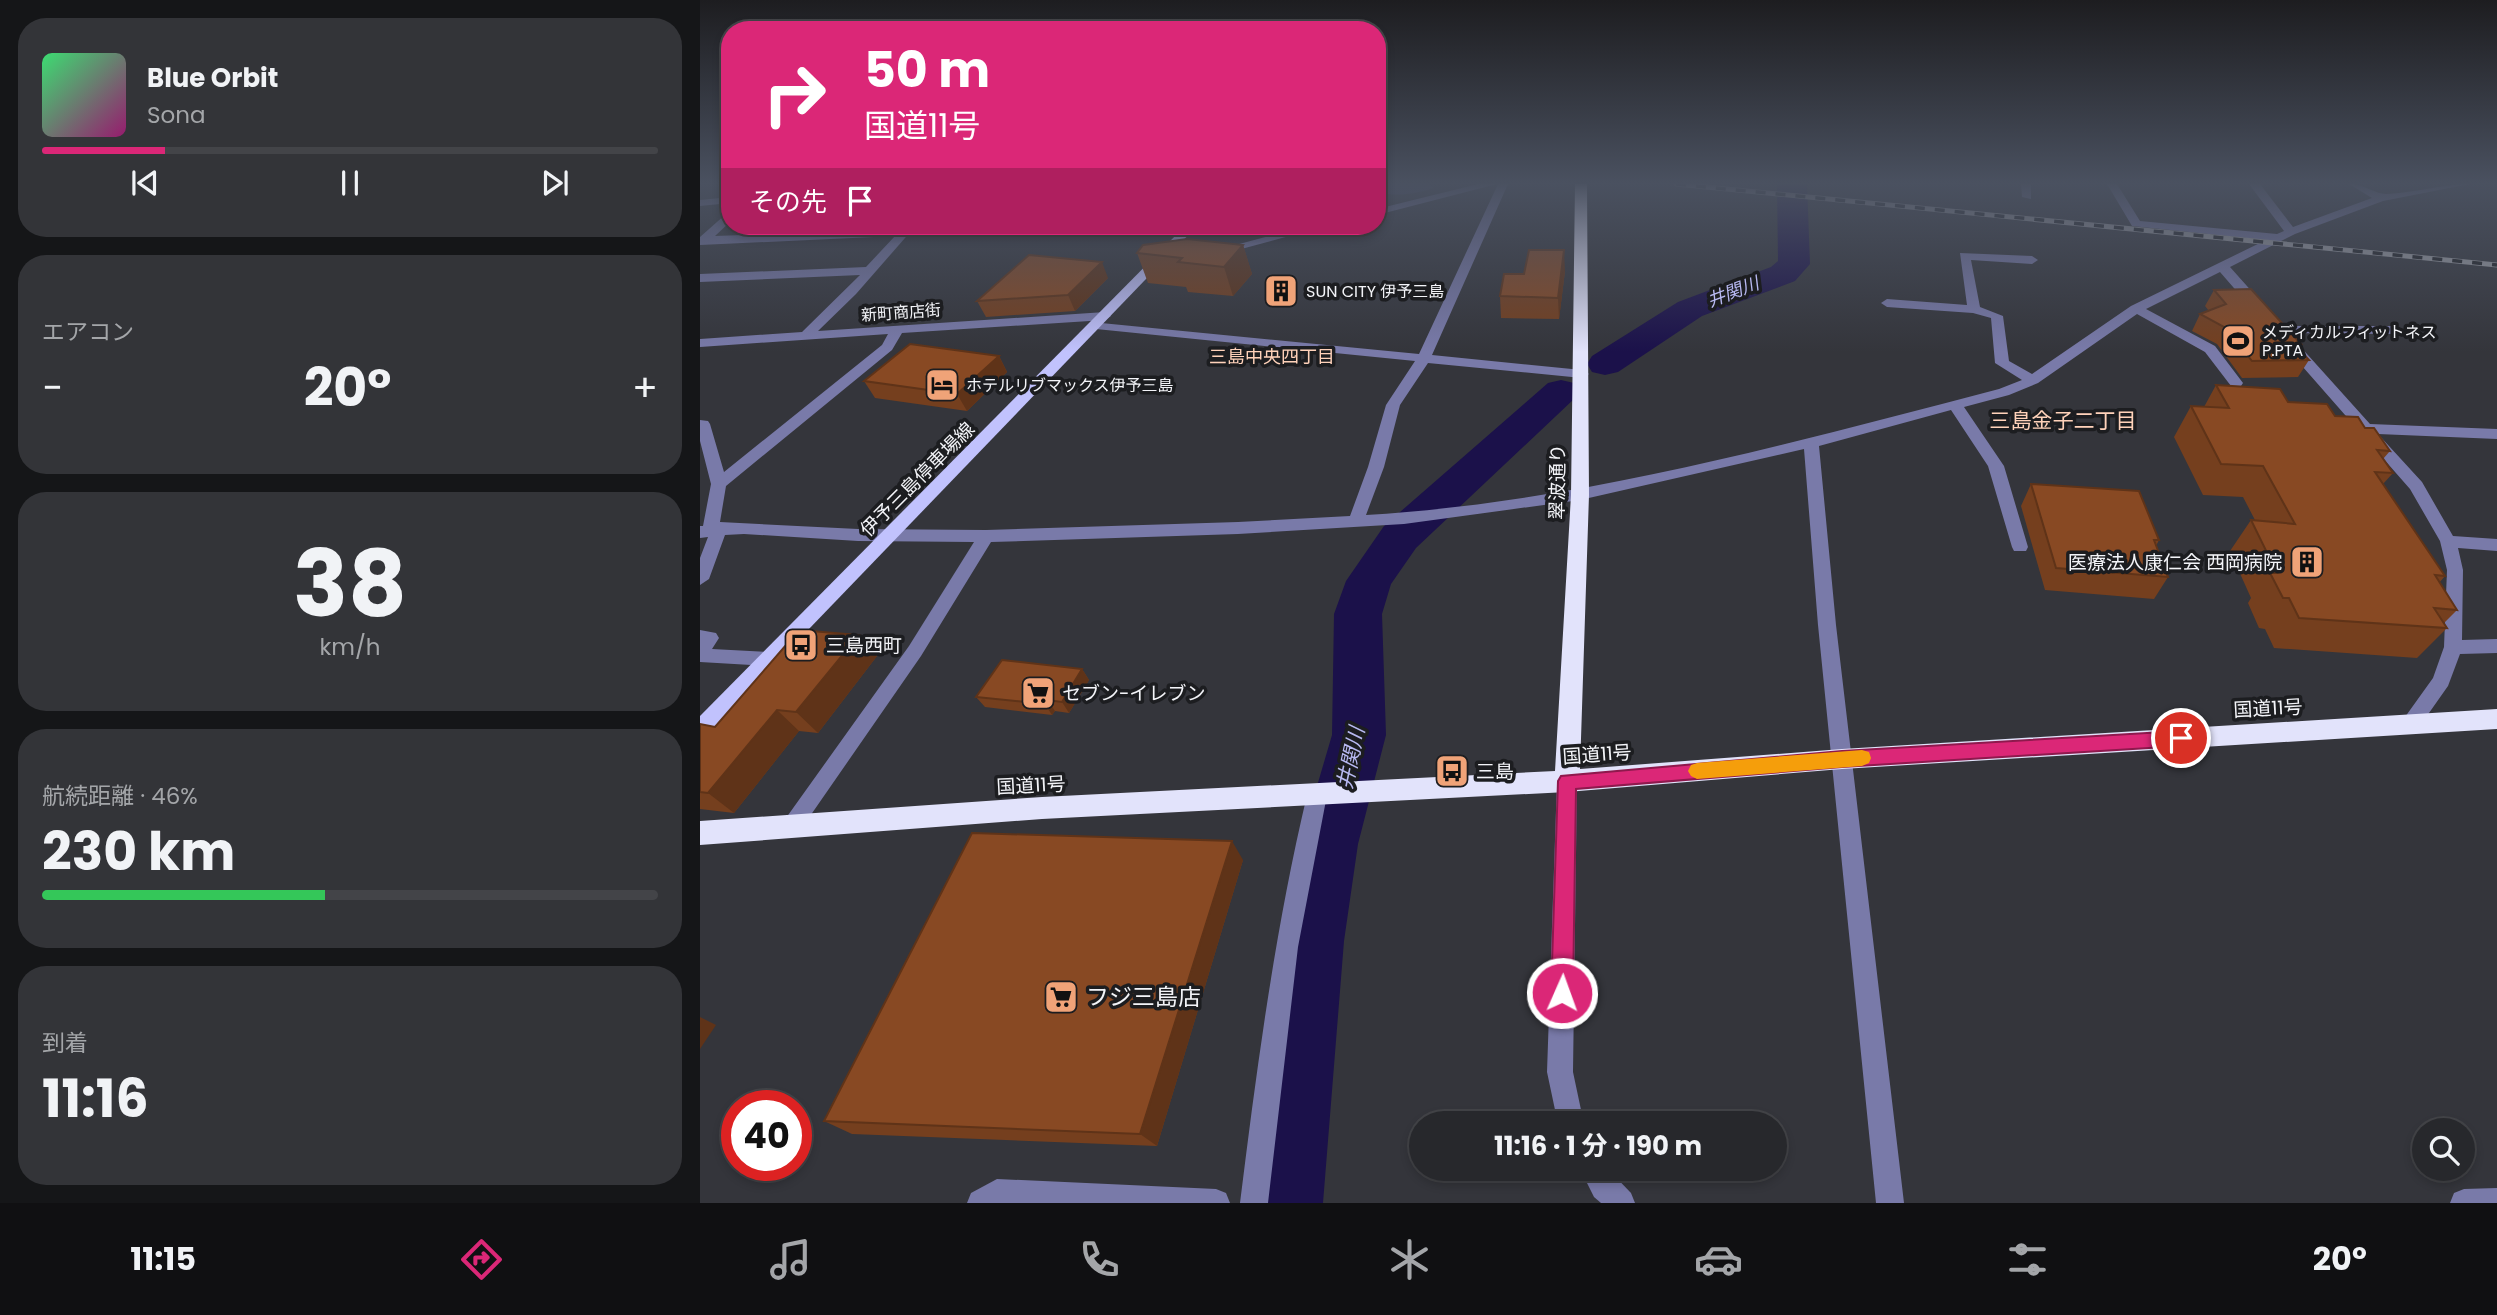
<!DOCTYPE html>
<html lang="ja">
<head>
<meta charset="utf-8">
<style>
	:root { --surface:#27282c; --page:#333438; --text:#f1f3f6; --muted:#a4a6a9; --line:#434448; --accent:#db2777 }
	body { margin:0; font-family:Poppins,"Noto Sans JP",sans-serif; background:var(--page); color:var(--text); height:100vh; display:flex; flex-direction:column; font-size:26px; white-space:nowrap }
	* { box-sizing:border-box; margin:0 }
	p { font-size:23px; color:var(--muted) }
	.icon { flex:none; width:38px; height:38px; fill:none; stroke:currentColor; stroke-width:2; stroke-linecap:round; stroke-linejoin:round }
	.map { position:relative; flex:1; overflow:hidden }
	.panel { display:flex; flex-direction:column; gap:18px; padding:18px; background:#151618; width:700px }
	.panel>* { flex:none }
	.hud { position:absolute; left:21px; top:21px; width:665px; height:214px; border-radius:28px; box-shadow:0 4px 10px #0003,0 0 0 2px var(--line); background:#db2777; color:#fff; overflow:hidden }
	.controls { position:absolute; left:1712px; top:1118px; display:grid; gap:14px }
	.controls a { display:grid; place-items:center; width:63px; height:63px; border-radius:50%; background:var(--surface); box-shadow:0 4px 10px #0003,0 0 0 2px var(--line); font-size:35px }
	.speed { position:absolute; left:21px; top:1090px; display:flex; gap:14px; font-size:35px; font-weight:700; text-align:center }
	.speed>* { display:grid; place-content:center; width:91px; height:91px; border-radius:50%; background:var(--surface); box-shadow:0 4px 10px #0003,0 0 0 2px var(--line); line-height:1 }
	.speed .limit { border:10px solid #d22; background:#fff; color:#111 }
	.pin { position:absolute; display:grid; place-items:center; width:60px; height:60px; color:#fff; margin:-30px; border:4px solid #fff; border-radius:50%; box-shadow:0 2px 7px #0007 }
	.me { position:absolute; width:77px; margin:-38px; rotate:2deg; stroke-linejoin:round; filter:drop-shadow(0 0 5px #0008) }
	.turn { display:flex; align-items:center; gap:24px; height:147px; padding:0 28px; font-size:32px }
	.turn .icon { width:91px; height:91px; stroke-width:2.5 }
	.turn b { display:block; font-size:49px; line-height:60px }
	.then { display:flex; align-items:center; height:66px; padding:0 28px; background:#0003; gap:14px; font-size:26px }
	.big { font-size:52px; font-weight:700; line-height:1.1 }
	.panel .card { flex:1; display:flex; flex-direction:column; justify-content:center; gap:10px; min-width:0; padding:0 24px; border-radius:28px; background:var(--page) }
	.panel .dial { align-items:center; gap:0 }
	.dial b { font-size:91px; line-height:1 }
	.song { display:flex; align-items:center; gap:21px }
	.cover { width:84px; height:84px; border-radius:10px; background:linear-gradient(135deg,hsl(140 70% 55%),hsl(320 70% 35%)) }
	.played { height:7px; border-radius:4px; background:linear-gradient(90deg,var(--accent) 20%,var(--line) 20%) }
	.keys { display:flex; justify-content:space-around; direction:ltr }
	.heat { display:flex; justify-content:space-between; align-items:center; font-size:38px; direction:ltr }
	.charge { height:10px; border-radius:5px; background:linear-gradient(90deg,#34c759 46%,var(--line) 0) }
	.trip { position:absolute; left:709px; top:1111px; width:378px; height:70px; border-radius:35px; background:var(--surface); box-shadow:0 4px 10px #0003,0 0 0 2px var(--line); font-weight:700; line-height:70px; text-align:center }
	.tabs { display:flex; height:112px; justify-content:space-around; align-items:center; background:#101012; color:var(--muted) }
	.tabs .icon { width:49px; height:49px }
	.tabs .current { color:var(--accent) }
	.tabs b { font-size:32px; color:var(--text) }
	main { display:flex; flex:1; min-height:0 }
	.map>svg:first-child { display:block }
	.green { fill:#45456d }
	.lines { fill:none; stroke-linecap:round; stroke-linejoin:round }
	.river { fill:#1b114a; fill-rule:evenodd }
	.minor { fill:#797aa9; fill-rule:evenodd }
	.major { fill:#c1c2fd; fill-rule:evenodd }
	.highway { fill:#e2e3fb; fill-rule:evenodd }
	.rail-casing { stroke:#a5a6ab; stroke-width:5 }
	.rail { stroke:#1c1d20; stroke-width:3.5; stroke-dasharray:10; stroke-linecap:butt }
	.wall { fill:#753f1e }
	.shaded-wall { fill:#5f3318 }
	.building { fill:#884923; stroke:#5f3318; stroke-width:2 }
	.route { fill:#db2777; stroke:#8e194d; stroke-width:2 }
	.slow { fill:#f59e0b }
	.labels { text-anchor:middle; stroke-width:7; stroke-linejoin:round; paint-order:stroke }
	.far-poi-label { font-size:16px; fill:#f3f4f8; stroke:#1c1d20; text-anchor:start }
	.far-street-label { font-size:16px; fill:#f3f4f8; stroke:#1c1d20 }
	.far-water-label { font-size:18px; font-style:italic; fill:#b7b8f0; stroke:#1c1d20 }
	.far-neighbourhood-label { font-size:18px; fill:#ffd2ba; stroke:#1c1d20 }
	.street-label { font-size:19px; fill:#f3f4f8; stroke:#1c1d20 }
	.poi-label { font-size:19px; fill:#f3f4f8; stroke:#1c1d20; text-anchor:start }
	.neighbourhood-label { font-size:21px; fill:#ffd2ba; stroke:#1c1d20 }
	.water-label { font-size:21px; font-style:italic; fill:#b7b8f0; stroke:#1c1d20 }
	.near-poi-label { font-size:23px; fill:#f3f4f8; stroke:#1c1d20; text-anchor:start }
</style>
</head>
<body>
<main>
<section class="panel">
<div class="card">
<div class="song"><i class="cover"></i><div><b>Blue Orbit</b><p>Sona</p></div></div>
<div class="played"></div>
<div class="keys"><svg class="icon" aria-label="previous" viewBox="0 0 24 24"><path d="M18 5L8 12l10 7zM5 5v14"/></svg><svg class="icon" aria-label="pause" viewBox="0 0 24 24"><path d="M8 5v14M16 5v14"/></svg><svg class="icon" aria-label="next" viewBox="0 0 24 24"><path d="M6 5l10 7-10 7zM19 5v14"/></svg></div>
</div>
<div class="card"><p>エアコン</p>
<div class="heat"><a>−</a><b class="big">20°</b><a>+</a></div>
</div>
<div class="card dial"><b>38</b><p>km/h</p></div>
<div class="card"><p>航続距離 · 46%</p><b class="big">230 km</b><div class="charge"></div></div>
<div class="card"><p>到着</p><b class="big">11:16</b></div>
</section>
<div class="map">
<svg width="1797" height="1203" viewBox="0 0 1797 1203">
	<rect width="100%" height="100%" fill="#34353b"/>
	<path class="green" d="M 677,184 L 728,184 L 734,188 C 713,194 699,197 677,192 Z"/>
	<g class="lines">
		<g class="river">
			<path d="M 1077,184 L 1107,184 L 1110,264 L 1095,281 L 1002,316 L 918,372 L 905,375 L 892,372 L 887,364 L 892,356 L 978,302 L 1071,267 L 1078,261 Z"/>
			<path d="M 861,380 L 874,383 L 880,391 L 874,399 L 716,548 L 691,584 L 682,614 L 686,735 L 658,844 L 644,941 L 623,1203 L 549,1203 L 582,941 L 600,844 L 632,735 L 634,614 L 646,581 L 684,526 L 848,383 Z"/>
		</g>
		<g class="minor">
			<path d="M 778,184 L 797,184 L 677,215 L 677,209 Z"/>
			<path d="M 798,184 L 808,184 L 732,355 L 882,370 L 889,374 L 882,378 L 728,363 L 700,405 L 684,467 L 666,515 C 882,502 1091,443 1299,389 L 1322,380 L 1295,363 L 1291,318 L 1273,313 L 1187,307 L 1181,303 L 1187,299 L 1267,305 L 1260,253 L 1332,256 L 1338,260 L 1332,264 L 1271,260 L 1280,307 L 1303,316 L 1309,361 L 1332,374 L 1431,306 L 1566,240 L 1432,226 L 1407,184 L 1417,184 L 1440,221 L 1577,234 L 1584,231 L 1549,184 L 1560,184 L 1593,227 L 1672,198 L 1649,184 C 1664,184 1675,194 1686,194 C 1714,193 1741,184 1770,184 L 1683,201 L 1595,234 L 1530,267 L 1563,304 L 1563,310 L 1553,310 L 1520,272 L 1446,309 L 1515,346 L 1543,383 L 1541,386 L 1531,386 L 1505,352 L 1437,314 L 1338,383 L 1309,395 L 1264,407 L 1304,466 L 1328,547 L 1326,551 L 1314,551 L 1312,547 L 1288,466 L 1251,410 L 1119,446 L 1136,625 L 1204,1203 L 1176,1203 L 1118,625 L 1104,449 L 880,500 L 704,524 L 538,534 L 291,542 L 221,656 L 99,832 L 92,834 L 85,832 L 81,825 L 209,646 L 274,542 L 158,541 L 44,534 L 25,535 L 9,579 L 0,585 L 0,558 L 8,537 L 0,538 L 0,526 L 3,526 L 11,484 L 0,441 L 0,420 L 8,421 L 10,424 L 24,472 L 182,345 L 188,334 L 0,347 L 0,339 L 102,332 L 160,275 L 0,282 L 0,274 L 166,267 L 195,236 L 0,245 L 0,237 L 26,214 L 30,213 L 30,222 L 15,236 L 201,229 L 204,226 L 212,226 L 212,230 L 156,294 L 118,331 L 405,312 L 411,316 L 405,320 L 202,333 L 192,350 L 26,486 L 20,522 L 158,529 L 286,530 L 538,522 L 650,516 L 668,467 L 686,405 L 715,361 L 396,329 L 389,325 L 391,322 L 719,354 Z"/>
			<path d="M 1321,184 L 1331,184 L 1331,199 L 1322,197 Z"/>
			<path d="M 30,197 L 30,203 L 0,206 L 0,200 Z"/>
			<path d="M 607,226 L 626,226 L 519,255 L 513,251 Z"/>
			<path d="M 1578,326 L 1696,326 L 1703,330 L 1696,334 L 1573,333 L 1571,330 Z"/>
			<path d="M 1593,343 L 1598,344 L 1670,424 L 1797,429 L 1797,439 L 1678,434 L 1722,482 L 1753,536 L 1797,539 L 1797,551 L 1758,548 L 1763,570 L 1762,640 L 1797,639 L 1797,653 L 1760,654 L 1748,686 L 1717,730 L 1710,732 L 1703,730 L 1700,724 L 1733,678 L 1744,647 L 1747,570 L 1740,541 L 1710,489 L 1588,350 L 1588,344 Z"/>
			<path d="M 0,630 L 16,633 L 19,638 L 12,649 L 68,652 L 75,654 L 77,659 L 75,664 L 68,666 L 0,662 Z"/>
			<path d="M 867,772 L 874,775 L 877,781 L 873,1072 L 884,1124 L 858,1124 L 847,1072 L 857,781 L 860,775 Z"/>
			<path d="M 617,786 L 624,789 L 627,795 L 598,947 L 568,1203 L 540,1203 C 557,1066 575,930 607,795 L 610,789 Z"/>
			<path d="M 880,1169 L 908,1169 L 931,1193 L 935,1203 L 901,1203 L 894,1197 Z"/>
			<path d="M 297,1179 L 516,1189 L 526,1193 L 530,1203 L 267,1203 L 271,1193 Z"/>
			<path d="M 1797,1188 L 1797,1203 L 1750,1203 L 1754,1193 L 1764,1189 Z"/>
		</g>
		<path class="major" d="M 485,226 L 497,226 L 7,735 L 0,737 L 0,716 Z"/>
		<path class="highway" d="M 875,184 L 887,184 L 889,495 L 880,769 L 1142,749 L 1797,709 L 1797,729 L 1142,769 L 867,792 L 342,819 L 0,845 L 0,821 L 342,797 L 855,771 L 871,495 Z"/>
		<defs>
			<path id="rail" d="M 976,184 L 1797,265"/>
		</defs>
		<use href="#rail" class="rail-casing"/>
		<use href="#rail" class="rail"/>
	</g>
	<g class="wall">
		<path d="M 543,245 L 552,274 L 533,296 L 488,292 L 486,287 L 448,283 L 437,253 Z"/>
		<path d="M 865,271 L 859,319 L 801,318 L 800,296 L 824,274 Z"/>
		<path d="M 408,278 L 375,311 L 286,317 L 277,301 Z"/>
		<path d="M 1514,290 L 1601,344 L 1598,349 L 1609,360 L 1598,377 L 1542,378 L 1517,344 L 1492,331 L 1500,314 L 1509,311 L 1505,306 Z"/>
		<path d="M 299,356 L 307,372 L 267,411 L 175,398 L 164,381 Z"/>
		<path d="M 1516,385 L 1588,402 L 1635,416 L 1665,428 L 1690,451 L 1683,459 L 1693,473 L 1683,484 L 1745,576 L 1739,583 L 1757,610 L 1744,623 L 1747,628 L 1717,658 L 1574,648 L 1565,629 L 1559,628 L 1548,603 L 1551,598 L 1530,551 L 1551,520 L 1555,520 L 1543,497 L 1503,495 L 1474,437 L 1491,406 L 1504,407 Z"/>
		<path d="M 1331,484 L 1459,540 L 1456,546 L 1468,577 L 1454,599 L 1345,590 L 1321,506 Z"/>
		<path d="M 159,635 L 177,656 L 118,733 L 99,731 L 34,813 L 0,809 L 0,724 L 15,727 Z"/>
		<path d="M 382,669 L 389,680 L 369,713 L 355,711 L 352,715 L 285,707 L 276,697 Z"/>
		<path d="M 543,860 L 457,1146 L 152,1134 L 124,1121 Z"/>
	</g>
	<g class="shaded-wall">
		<path d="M 543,245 L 552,274 L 533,296 L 524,267 Z"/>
		<path d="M 864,250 L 865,271 L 859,319 L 858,298 Z"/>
		<path d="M 402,262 L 408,278 L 375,311 L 368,295 Z"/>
		<path d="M 299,356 L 307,372 L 267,411 L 257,394 Z"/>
		<path d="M 159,635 L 177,656 L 118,733 L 96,712 Z"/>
		<path d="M 382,669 L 389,680 L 369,713 L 362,702 Z"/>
		<path d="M 347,700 L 355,711 L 352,715 L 345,704 Z"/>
		<path d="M 77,710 L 99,731 L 34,813 L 8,793 Z"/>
		<path d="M 532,841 L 543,860 L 457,1146 L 440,1134 Z"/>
		<path d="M 0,1017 L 16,1025 L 0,1049 Z"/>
	</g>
	<g class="building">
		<path d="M 487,239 L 543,245 L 524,267 L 478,262 L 482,258 L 437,253 L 443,245 Z"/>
		<path d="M 829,250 L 864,250 L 858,298 L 800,296 L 804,274 L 824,274 Z"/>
		<path d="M 329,255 L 402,262 L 368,295 L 277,301 Z"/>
		<path d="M 1551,289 L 1601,344 L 1594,344 L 1609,360 L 1552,361 L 1526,328 L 1500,314 L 1526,304 L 1514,290 Z"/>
		<path d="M 210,344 L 299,356 L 257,394 L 164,381 Z"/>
		<path d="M 1516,385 L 1580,389 L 1588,402 L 1627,404 L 1635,416 L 1658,417 L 1665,428 L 1674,428 L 1690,451 L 1677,450 L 1693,473 L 1675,472 L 1745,576 L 1735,575 L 1757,610 L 1734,608 L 1747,628 L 1599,618 L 1589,598 L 1583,598 L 1570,573 L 1577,573 L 1551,520 L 1595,524 L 1563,466 L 1521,464 L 1491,406 L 1529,408 Z"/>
		<path d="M 1331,484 L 1439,491 L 1459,540 L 1454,540 L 1468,577 L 1356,568 Z"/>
		<path d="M 99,630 L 159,635 L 96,712 L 77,710 L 8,793 L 0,792 L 0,724 L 15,727 Z"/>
		<path d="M 302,660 L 382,669 L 362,702 L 347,700 L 345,704 L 276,697 Z"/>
		<path d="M 272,833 L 532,841 L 440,1134 L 124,1121 Z"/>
	</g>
	<linearGradient id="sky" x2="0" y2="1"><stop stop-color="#1d1d20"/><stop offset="0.52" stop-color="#4a5160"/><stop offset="1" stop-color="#4a5160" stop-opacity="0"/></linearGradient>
	<rect width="1797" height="352" fill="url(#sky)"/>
	<path class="route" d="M 1481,731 L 1487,733 L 1490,738 L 1487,743 L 1481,746 L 1142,767 L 876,789 L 873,993 L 870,1001 L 862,1004 L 854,1001 L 851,993 L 858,781 L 861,776 L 1142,751 Z"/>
	<path class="slow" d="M 1162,750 L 1169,752 L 1171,758 L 1169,763 L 1162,766 L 997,779 L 991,776 L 988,771 L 991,765 L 997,763 Z"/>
	<defs>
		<symbol id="building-square" viewBox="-11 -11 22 22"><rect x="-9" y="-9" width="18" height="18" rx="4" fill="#f0a378" stroke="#1c1d20"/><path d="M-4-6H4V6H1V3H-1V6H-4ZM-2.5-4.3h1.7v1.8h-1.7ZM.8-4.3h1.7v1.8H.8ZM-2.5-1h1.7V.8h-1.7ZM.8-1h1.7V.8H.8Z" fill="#111"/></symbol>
		<symbol id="stadium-square" viewBox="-11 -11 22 22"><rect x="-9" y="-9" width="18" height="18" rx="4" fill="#f0a378" stroke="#1c1d20"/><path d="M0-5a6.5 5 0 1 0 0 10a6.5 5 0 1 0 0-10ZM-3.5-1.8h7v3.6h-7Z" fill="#111"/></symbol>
		<symbol id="hotel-square" viewBox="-11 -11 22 22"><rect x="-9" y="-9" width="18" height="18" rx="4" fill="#f0a378" stroke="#1c1d20"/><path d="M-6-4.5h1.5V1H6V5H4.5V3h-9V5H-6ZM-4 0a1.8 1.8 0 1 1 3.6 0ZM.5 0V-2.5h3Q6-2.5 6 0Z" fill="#111"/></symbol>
		<symbol id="bus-square" viewBox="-11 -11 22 22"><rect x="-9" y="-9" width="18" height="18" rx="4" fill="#f0a378" stroke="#1c1d20"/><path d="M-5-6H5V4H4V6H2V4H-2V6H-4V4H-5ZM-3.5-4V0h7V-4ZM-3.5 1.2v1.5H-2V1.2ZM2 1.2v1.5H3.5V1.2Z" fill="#111"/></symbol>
		<symbol id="supermarket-square" viewBox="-11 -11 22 22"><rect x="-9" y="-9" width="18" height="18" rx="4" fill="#f0a378" stroke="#1c1d20"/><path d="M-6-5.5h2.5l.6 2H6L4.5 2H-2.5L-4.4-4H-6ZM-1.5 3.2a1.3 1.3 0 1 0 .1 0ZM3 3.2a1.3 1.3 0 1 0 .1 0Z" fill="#111"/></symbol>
	</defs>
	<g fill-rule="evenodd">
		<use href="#building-square" x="562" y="272" width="38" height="38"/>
		<use href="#stadium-square" x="1519" y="322" width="38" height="38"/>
		<use href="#hotel-square" x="223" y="366" width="38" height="38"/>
		<use href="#building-square" x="1588" y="543" width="38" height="38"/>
		<use href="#bus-square" x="82" y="626" width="38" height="38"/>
		<use href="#supermarket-square" x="319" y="674" width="38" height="38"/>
		<use href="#bus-square" x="733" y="752" width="38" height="38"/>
		<use href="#supermarket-square" x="342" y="978" width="38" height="38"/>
	</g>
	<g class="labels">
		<g class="far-poi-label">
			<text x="606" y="297">SUN CITY 伊予三島</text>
			<text x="1562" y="338">メディカルフィットネス<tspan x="1562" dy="18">P.PTA</tspan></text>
			<text x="266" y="391">ホテルリブマックス伊予三島</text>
		</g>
		<g class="far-street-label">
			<text transform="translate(201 312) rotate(-4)" y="6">新町商店街</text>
		</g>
		<g class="far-water-label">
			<text transform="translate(1033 292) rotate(-21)" y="6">井関川</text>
		</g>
		<g class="far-neighbourhood-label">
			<text x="572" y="363">三島中央四丁目</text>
		</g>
		<g class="street-label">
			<text transform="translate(217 479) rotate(-45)" y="7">伊予三島停車場線</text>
			<text transform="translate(857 482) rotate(-89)" y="7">翠波通り</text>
			<text transform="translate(1568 708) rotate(-3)" y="7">国道11号</text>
			<text transform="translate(897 754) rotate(-4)" y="7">国道11号</text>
			<text transform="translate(331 785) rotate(-3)" y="7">国道11号</text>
		</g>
		<g class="poi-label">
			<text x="1582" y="569" text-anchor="end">医療法人康仁会 西岡病院</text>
			<text x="126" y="652">三島西町</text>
			<text x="362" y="700">セブン-イレブン</text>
			<text x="776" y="778">三島</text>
		</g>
		<g class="neighbourhood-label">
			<text x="1363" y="428">三島金子二丁目</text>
		</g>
		<g class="water-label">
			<text transform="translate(651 758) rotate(-78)" y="7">井関川</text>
		</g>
		<g class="near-poi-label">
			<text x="386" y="1005">フジ三島店</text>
		</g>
	</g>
</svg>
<div class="controls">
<a><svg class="icon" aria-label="search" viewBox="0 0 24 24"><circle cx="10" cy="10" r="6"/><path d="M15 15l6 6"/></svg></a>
</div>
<div class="speed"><div class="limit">40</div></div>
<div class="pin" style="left:1481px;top:738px;background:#d93025"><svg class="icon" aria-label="arrive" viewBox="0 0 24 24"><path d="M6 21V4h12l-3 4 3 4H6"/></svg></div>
<svg class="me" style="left:862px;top:993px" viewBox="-20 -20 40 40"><circle r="17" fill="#db2777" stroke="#fff" stroke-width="3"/><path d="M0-11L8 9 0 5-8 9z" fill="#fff"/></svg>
<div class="trip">11:16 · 1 分 · 190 m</div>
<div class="hud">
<div class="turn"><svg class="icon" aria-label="right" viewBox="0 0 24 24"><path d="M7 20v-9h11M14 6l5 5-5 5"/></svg><div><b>50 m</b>国道11号</div></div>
<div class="then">その先<svg class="icon" aria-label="arrive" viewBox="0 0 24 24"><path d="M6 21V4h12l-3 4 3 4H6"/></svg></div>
</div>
</div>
</main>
<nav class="tabs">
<b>11:15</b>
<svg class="icon current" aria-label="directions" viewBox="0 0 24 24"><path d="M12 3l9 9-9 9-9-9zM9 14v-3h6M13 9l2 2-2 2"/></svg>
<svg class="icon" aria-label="music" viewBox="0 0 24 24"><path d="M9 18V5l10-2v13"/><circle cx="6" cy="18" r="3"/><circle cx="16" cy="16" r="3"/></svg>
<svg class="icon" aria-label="phone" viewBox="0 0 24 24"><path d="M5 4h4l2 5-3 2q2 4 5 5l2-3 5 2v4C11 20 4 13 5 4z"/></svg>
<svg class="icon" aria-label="climate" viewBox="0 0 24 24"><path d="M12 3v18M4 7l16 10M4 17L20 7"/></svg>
<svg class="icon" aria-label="car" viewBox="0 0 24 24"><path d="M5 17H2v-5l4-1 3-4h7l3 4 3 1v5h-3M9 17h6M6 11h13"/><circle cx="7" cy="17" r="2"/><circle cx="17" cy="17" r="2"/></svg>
<svg class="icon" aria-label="filters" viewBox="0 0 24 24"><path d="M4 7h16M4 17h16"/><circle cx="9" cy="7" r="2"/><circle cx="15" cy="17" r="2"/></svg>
<b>20°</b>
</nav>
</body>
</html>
